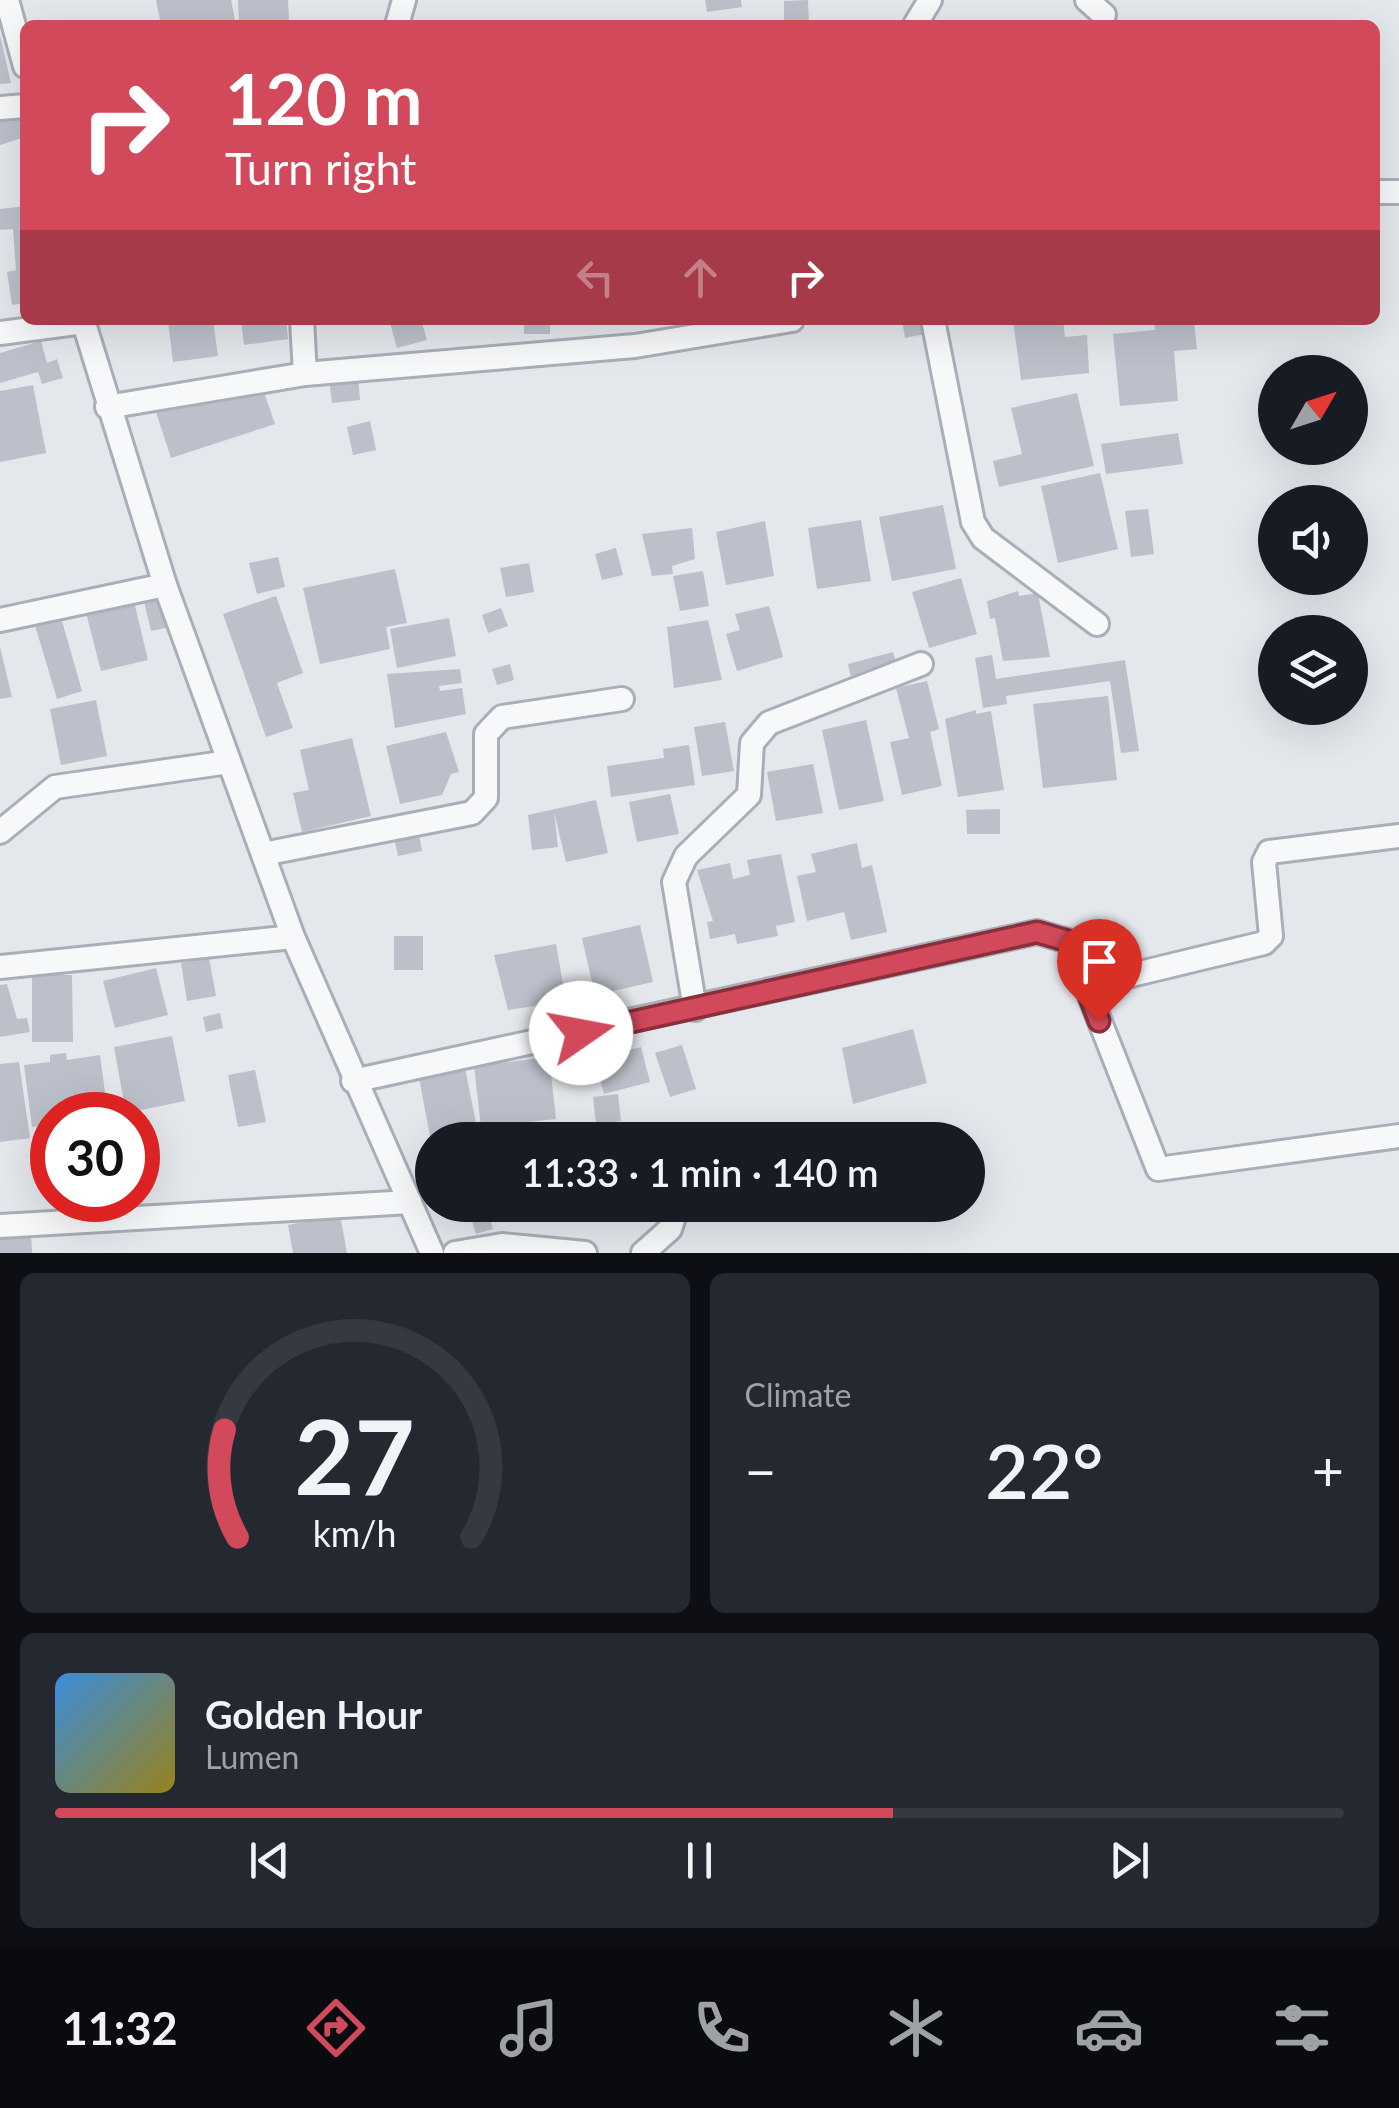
<!DOCTYPE html>
<html lang="en">
<head>
<meta charset="utf-8">
<style>
	:root { --surface:#171b24; --page:#242831; --text:#f1f3f6; --muted:#9ea1a6; --line:#363941; --accent:#d1495b }
	body { margin:0; font-family:Lato,sans-serif; background:var(--page); color:var(--text); height:100vh; display:flex; flex-direction:column; font-size:38px; white-space:nowrap }
	* { box-sizing:border-box; margin:0 }
	p { font-size:32px; color:var(--muted) }
	.icon { flex:none; width:55px; height:55px; fill:none; stroke:currentColor; stroke-width:2; stroke-linecap:round; stroke-linejoin:round }
	.map { position:relative; height:1253px; overflow:hidden }
	.drawer { display:flex; flex-direction:column; gap:20px; padding:20px; background:#0d0f14; flex:1 }
	.drawer>* { flex:none }
	.top-card { position:absolute; left:20px; top:20px; width:1360px; height:305px; border-radius:15px; box-shadow:0 10px 40px #0002; background:#d1495b; color:#fff; overflow:hidden }
	.needle { width:65px; rotate:51deg }
	.controls { position:absolute; left:1258px; top:355px; display:grid; gap:20px }
	.controls a { display:grid; place-items:center; width:110px; height:110px; border-radius:50%; background:var(--surface); box-shadow:0 10px 40px #0002; font-size:50px }
	.speed { position:absolute; left:30px; top:1092px; display:flex; gap:20px; font-size:50px; font-weight:700; text-align:center }
	.speed>* { display:grid; place-content:center; width:130px; height:130px; border-radius:50%; background:var(--surface); box-shadow:0 10px 40px #0002; line-height:1 }
	.speed .limit { border:15px solid #d22; background:#fff; color:#111 }
	.pin { position:absolute; display:grid; place-items:center; width:85px; height:85px; color:#fff; margin:-102px -42px; border-radius:50% 50% 50% 0; rotate:-45deg; box-shadow:0 0 10px #0007 }
	.pin .icon { rotate:45deg }
	.me { position:absolute; width:110px; margin:-55px; rotate:78deg; stroke-linejoin:round; filter:drop-shadow(0 0 8px #0008) }
	.turn { display:flex; align-items:center; gap:35px; height:210px; padding:0 40px; font-size:45px }
	.turn .icon { width:130px; height:130px; stroke-width:2.5 }
	.turn b { display:block; font-size:70px; line-height:85px }
	.lanes { display:flex; align-items:center; height:95px; padding:0 40px; background:#0003; justify-content:center; gap:50px; direction:ltr }
	.lanes .off { opacity:.35 }
	.big { font-size:75px; font-weight:600; line-height:1.1 }
	.drawer .card { flex:1; display:flex; flex-direction:column; justify-content:center; gap:15px; min-width:0; padding:0 35px; border-radius:15px; background:var(--page) }
	.drawer .dial { align-items:center; gap:0 }
	.dial svg { height:260px; overflow:visible; fill:none; stroke:var(--line); stroke-width:7; stroke-linecap:round; text-anchor:middle }
	.dial text { fill:var(--text); stroke:none }
	.song { display:flex; align-items:center; gap:30px }
	.cover { width:120px; height:120px; border-radius:15px; background:linear-gradient(135deg,hsl(210 70% 55%),hsl(50 70% 35%)) }
	.played { height:10px; border-radius:5px; background:linear-gradient(90deg,var(--accent) 65%,var(--line) 65%) }
	.keys { display:flex; justify-content:space-around; direction:ltr }
	.heat { display:flex; justify-content:space-between; align-items:center; font-size:55px; direction:ltr }
	.drawer .tiles { flex:1; display:grid; gap:20px; grid-template-columns:1fr 1fr }
	.card:last-child { grid-column:span 2 }
	.trip { position:absolute; left:415px; top:1122px; width:570px; height:100px; border-radius:50px; background:var(--surface); box-shadow:0 10px 40px #0002; font-weight:600; line-height:100px; text-align:center }
	.dock { display:flex; height:160px; justify-content:space-around; align-items:center; background:#090b0e; color:var(--muted) }
	.dock .icon { width:70px; height:70px }
	.dock .on { color:var(--accent) }
	.dock b { font-size:45px; color:var(--text) }
	.map>svg:first-child { display:block }
	.building { fill:#bbc0ca }
	.lines { fill:none; stroke-linecap:round; stroke-linejoin:round }
	.street-casing { stroke:#a9aeb7; stroke-width:28 }
	.street { stroke:#f7f8fa; stroke-width:22 }
	.route-casing { stroke:#882f3b; stroke-width:25 }
	.route { stroke:#d1495b; stroke-width:18 }
</style>
</head>
<body>
<div class="map">
<svg width="1399" height="1253" viewBox="0 0 1399 1253">
	<rect width="100%" height="100%" fill="#e4e7ec"/>
	<g class="building">
		<path d="M 156,0 L 231,0 L 236,25 L 161,25 Z"/>
		<path d="M 238,0 L 288,0 L 289,21 L 239,23 Z"/>
		<path d="M 705,0 L 741,0 L 742,7 L 707,12 Z"/>
		<path d="M 808,0 L 809,25 L 784,25 L 784,1 Z"/>
		<path d="M 0,35 L 11,83 L 0,84 Z"/>
		<path d="M 18,107 L 25,137 L 0,145 L 0,113 Z"/>
		<path d="M 25,206 L 25,303 L 12,305 L 7,272 L 16,270 L 13,229 L 0,230 L 0,209 Z"/>
		<path d="M 213,320 L 218,356 L 173,362 L 168,321 Z"/>
		<path d="M 241,320 L 286,320 L 288,339 L 244,345 Z"/>
		<path d="M 399,320 L 421,320 L 427,340 L 397,348 L 390,323 Z"/>
		<rect x="524" y="320" width="26" height="14"/>
		<path d="M 902,320 L 922,320 L 925,334 L 905,338 Z"/>
		<path d="M 1013,320 L 1063,320 L 1065,337 L 1087,335 L 1089,373 L 1021,380 Z"/>
		<path d="M 1154,320 L 1194,320 L 1197,349 L 1174,351 L 1178,401 L 1120,406 L 1113,334 L 1155,330 Z"/>
		<path d="M 41,341 L 47,363 L 57,359 L 63,378 L 42,384 L 38,372 L 0,383 L 0,353 Z"/>
		<path d="M 258,375 L 275,424 L 171,458 L 155,409 Z"/>
		<path d="M 358,377 L 360,400 L 332,403 L 329,380 Z"/>
		<path d="M 33,385 L 46,453 L 0,462 L 0,391 Z"/>
		<path d="M 1077,393 L 1094,466 L 999,487 L 993,461 L 1022,454 L 1011,408 Z"/>
		<path d="M 370,421 L 376,450 L 353,455 L 347,427 Z"/>
		<path d="M 1178,433 L 1183,464 L 1106,474 L 1101,444 Z"/>
		<path d="M 1100,473 L 1118,549 L 1058,563 L 1041,486 Z"/>
		<path d="M 943,505 L 956,569 L 892,581 L 879,517 Z"/>
		<path d="M 1148,509 L 1154,554 L 1131,557 L 1125,511 Z"/>
		<path d="M 861,520 L 871,581 L 817,589 L 808,528 Z"/>
		<path d="M 765,521 L 774,576 L 726,585 L 716,532 Z"/>
		<path d="M 692,528 L 695,559 L 672,566 L 673,574 L 652,576 L 642,534 Z"/>
		<path d="M 616,548 L 623,575 L 602,580 L 595,554 Z"/>
		<path d="M 278,557 L 285,587 L 257,594 L 249,563 Z"/>
		<path d="M 529,563 L 534,592 L 506,597 L 500,568 Z"/>
		<path d="M 395,569 L 407,623 L 386,627 L 390,649 L 320,664 L 303,588 Z"/>
		<path d="M 703,571 L 709,606 L 680,611 L 673,576 Z"/>
		<path d="M 961,578 L 977,634 L 929,648 L 912,592 Z"/>
		<path d="M 161,589 L 170,627 L 151,631 L 142,593 Z"/>
		<path d="M 1018,591 L 1019,596 L 1038,593 L 1050,657 L 1003,661 L 995,618 L 990,619 L 987,601 Z"/>
		<path d="M 132,593 L 148,660 L 101,671 L 84,605 Z"/>
		<path d="M 276,596 L 303,673 L 277,683 L 293,728 L 266,737 L 223,614 Z"/>
		<path d="M 769,606 L 783,657 L 737,671 L 726,634 L 740,630 L 735,614 Z"/>
		<path d="M 501,608 L 508,626 L 488,633 L 482,615 Z"/>
		<path d="M 60,614 L 82,691 L 57,699 L 34,622 Z"/>
		<path d="M 449,618 L 456,656 L 397,668 L 390,629 Z"/>
		<path d="M 708,620 L 722,680 L 674,688 L 667,627 Z"/>
		<path d="M 0,647 L 12,697 L 0,699 Z"/>
		<path d="M 893,652 L 899,674 L 853,685 L 848,664 Z"/>
		<path d="M 992,655 L 996,679 L 1125,660 L 1139,751 L 1121,753 L 1110,681 L 1006,696 L 1007,704 L 983,708 L 975,658 Z"/>
		<path d="M 510,664 L 514,680 L 497,685 L 492,669 Z"/>
		<path d="M 460,669 L 462,683 L 439,686 L 440,691 L 462,688 L 466,714 L 395,728 L 387,674 Z"/>
		<path d="M 927,681 L 939,729 L 930,732 L 942,786 L 902,795 L 890,742 L 909,738 L 896,688 Z"/>
		<path d="M 1108,696 L 1117,780 L 1043,788 L 1033,704 Z"/>
		<path d="M 96,700 L 107,756 L 61,765 L 50,709 Z"/>
		<path d="M 976,710 L 976,714 L 991,711 L 1004,790 L 958,797 L 945,719 Z"/>
		<path d="M 866,720 L 884,801 L 839,810 L 822,730 Z"/>
		<path d="M 725,722 L 734,771 L 702,776 L 694,727 Z"/>
		<path d="M 446,732 L 459,772 L 451,774 L 442,795 L 400,804 L 386,746 Z"/>
		<path d="M 352,738 L 371,816 L 302,832 L 293,793 L 309,790 L 300,750 Z"/>
		<path d="M 689,745 L 695,785 L 611,797 L 607,766 L 664,758 L 663,749 Z"/>
		<path d="M 813,764 L 823,813 L 776,821 L 767,772 Z"/>
		<path d="M 670,794 L 679,834 L 637,842 L 629,802 Z"/>
		<path d="M 596,800 L 608,853 L 566,862 L 554,812 L 558,847 L 532,850 L 528,815 Z"/>
		<path d="M 1000,809 L 1000,834 L 967,834 L 966,810 Z"/>
		<path d="M 418,829 L 422,851 L 398,856 L 393,833 Z"/>
		<path d="M 857,843 L 862,868 L 872,865 L 887,932 L 851,940 L 844,912 L 807,921 L 797,876 L 816,872 L 811,854 Z"/>
		<path d="M 781,854 L 795,922 L 776,926 L 778,936 L 737,944 L 735,934 L 710,939 L 707,922 L 713,921 L 697,870 L 730,863 L 733,879 L 750,875 L 747,860 Z"/>
		<path d="M 640,925 L 653,982 L 595,995 L 582,938 Z"/>
		<rect x="394" y="936" width="29" height="34"/>
		<path d="M 556,944 L 566,1001 L 508,1010 L 494,955 Z"/>
		<path d="M 209,958 L 216,996 L 187,1001 L 181,963 Z"/>
		<path d="M 156,968 L 168,1015 L 115,1028 L 103,981 Z"/>
		<path d="M 32,975 L 72,975 L 73,1042 L 32,1042 Z"/>
		<path d="M 7,984 L 17,1019 L 27,1018 L 30,1032 L 0,1037 L 0,985 Z"/>
		<path d="M 220,1013 L 223,1028 L 206,1032 L 203,1017 Z"/>
		<path d="M 913,1029 L 927,1083 L 853,1104 L 842,1048 Z"/>
		<path d="M 606,1032 L 612,1053 L 587,1059 L 581,1041 Z"/>
		<path d="M 172,1036 L 185,1101 L 126,1113 L 114,1047 Z"/>
		<path d="M 682,1045 L 696,1089 L 670,1097 L 655,1053 Z"/>
		<path d="M 641,1047 L 650,1082 L 604,1094 L 595,1059 Z"/>
		<path d="M 66,1053 L 67,1060 L 100,1055 L 108,1115 L 52,1115 L 52,1124 L 32,1127 L 24,1065 L 50,1062 L 50,1055 Z"/>
		<path d="M 462,1053 L 477,1128 L 430,1136 L 416,1062 Z"/>
		<path d="M 549,1057 L 556,1119 L 481,1127 L 474,1066 Z"/>
		<path d="M 19,1062 L 30,1138 L 0,1142 L 0,1064 Z"/>
		<path d="M 255,1070 L 266,1122 L 238,1127 L 228,1075 Z"/>
		<path d="M 618,1094 L 621,1121 L 596,1124 L 593,1097 Z"/>
		<path d="M 467,1205 L 486,1205 L 493,1229 L 476,1234 Z"/>
		<path d="M 340,1215 L 347,1253 L 293,1253 L 288,1225 Z"/>
		<path d="M 31,1233 L 32,1253 L 0,1253 L 0,1235 Z"/>
	</g>
	<g class="lines">
		<defs>
			<g id="street">
				<path d="M 7,0 L 25,66"/>
				<path d="M 1087,0 L 1104,15"/>
				<path d="M 397,25 L 404,0"/>
				<path d="M 915,25 L 930,0"/>
				<path d="M 0,108 L 25,106"/>
				<path d="M 1375,192 L 1399,192"/>
				<path d="M 83,320 L 165,585 L 293,937 L 432,1253"/>
				<path d="M 933,320 L 973,522 L 983,538 L 1097,624"/>
				<path d="M 0,333 L 84,322"/>
				<path d="M 305,374 L 635,346 L 792,320"/>
				<path d="M 107,407 L 305,374 L 302,320"/>
				<path d="M 0,620 L 165,585"/>
				<path d="M 0,832 L 55,787 L 229,762"/>
				<path d="M 263,854 L 472,813 L 486,798 L 486,734 L 502,717 L 622,699"/>
				<path d="M 0,967 L 293,937"/>
				<path d="M 1086,986 L 1158,1169 L 1399,1136"/>
				<path d="M 695,1009 L 674,882 L 686,856 L 749,795 L 752,743 L 769,723 L 921,664"/>
				<path d="M 353,1081 L 1037,932 L 1068,941 L 1086,986 L 1264,943 L 1271,936 L 1264,862 L 1269,852 L 1399,836"/>
				<path d="M 0,1226 L 410,1202"/>
				<path d="M 455,1253 L 502,1245 L 585,1253"/>
				<path d="M 643,1253 L 670,1229 L 678,1205"/>
			</g>
		</defs>
		<use href="#street" class="street-casing"/>
		<use href="#street" class="street"/>
	</g>
	<g class="lines">
		<defs>
			<path id="route" d="M 581,1033 L 1037,932 L 1068,941 L 1099,1021"/>
		</defs>
		<use href="#route" class="route-casing"/>
		<use href="#route" class="route"/>
	</g>
</svg>
<div class="controls">
<a><svg class="needle" viewBox="-14 -14 28 28"><path d="M0-13l5 13h-10z" fill="#e53935"/><path d="M0 13l5-13h-10z" fill="#9ea1a6"/></svg></a>
<a><svg class="icon" aria-label="sound" viewBox="0 0 24 24"><path d="M4 9h4l5-4v14l-5-4H4zM17 9q2 3 0 6"/></svg></a>
<a><svg class="icon" aria-label="layers" viewBox="0 0 24 24"><path d="M12 4l9 5-9 5-9-5zM3 14l9 5 9-5"/></svg></a>
</div>
<div class="speed"><div class="limit">30</div></div>
<div class="pin" style="left:1099px;top:1021px;background:#d93025"><svg class="icon" aria-label="arrive" viewBox="0 0 24 24"><path d="M6 21V4h12l-3 4 3 4H6"/></svg></div>
<svg class="me" style="left:581px;top:1033px" viewBox="-20 -20 40 40"><circle r="19" fill="#fff"/><path d="M0-13L10 11 0 6-10 11z" fill="#d1495b"/></svg>
<div class="trip">11:33 · 1 min · 140 m</div>
<div class="top-card">
<div class="turn"><svg class="icon" aria-label="right" viewBox="0 0 24 24"><path d="M7 20v-9h11M14 6l5 5-5 5"/></svg><div><b>120 m</b>Turn right</div></div>
<div class="lanes"><svg class="icon off" aria-label="left" viewBox="0 0 24 24"><path d="M17 20v-9H6M10 6l-5 5 5 5"/></svg><svg class="icon off" aria-label="ahead" viewBox="0 0 24 24"><path d="M12 20V5M6 11l6-6 6 6"/></svg><svg class="icon" aria-label="right" viewBox="0 0 24 24"><path d="M7 20v-9h11M14 6l5 5-5 5"/></svg></div>
</div>
</div>
<section class="drawer">
<div class="tiles">
<div class="card dial"><svg viewBox="0 0 100 80">
<path d="M14 69A42 42 0 1 1 86 69"/>
<path d="M14 69A42 42 0 0 1 10 36" stroke="#d1495b"/>
<text x="50" y="56" font-size="32" font-weight="700">27</text>
<text x="50" y="72" font-size="11">km/h</text>
</svg></div>
<div class="card"><p>Climate</p>
<div class="heat"><a>−</a><b class="big">22°</b><a>+</a></div>
</div>
<div class="card">
<div class="song"><i class="cover"></i><div><b>Golden Hour</b><p>Lumen</p></div></div>
<div class="played"></div>
<div class="keys"><svg class="icon" aria-label="previous" viewBox="0 0 24 24"><path d="M18 5L8 12l10 7zM5 5v14"/></svg><svg class="icon" aria-label="pause" viewBox="0 0 24 24"><path d="M8 5v14M16 5v14"/></svg><svg class="icon" aria-label="next" viewBox="0 0 24 24"><path d="M6 5l10 7-10 7zM19 5v14"/></svg></div>
</div>
</div>
</section>
<nav class="dock">
<b>11:32</b>
<svg class="icon on" aria-label="directions" viewBox="0 0 24 24"><path d="M12 3l9 9-9 9-9-9zM9 14v-3h6M13 9l2 2-2 2"/></svg>
<svg class="icon" aria-label="music" viewBox="0 0 24 24"><path d="M9 18V5l10-2v13"/><circle cx="6" cy="18" r="3"/><circle cx="16" cy="16" r="3"/></svg>
<svg class="icon" aria-label="phone" viewBox="0 0 24 24"><path d="M5 4h4l2 5-3 2q2 4 5 5l2-3 5 2v4C11 20 4 13 5 4z"/></svg>
<svg class="icon" aria-label="climate" viewBox="0 0 24 24"><path d="M12 3v18M4 7l16 10M4 17L20 7"/></svg>
<svg class="icon" aria-label="car" viewBox="0 0 24 24"><path d="M5 17H2v-5l4-1 3-4h7l3 4 3 1v5h-3M9 17h6M6 11h13"/><circle cx="7" cy="17" r="2"/><circle cx="17" cy="17" r="2"/></svg>
<svg class="icon" aria-label="filters" viewBox="0 0 24 24"><path d="M4 7h16M4 17h16"/><circle cx="9" cy="7" r="2"/><circle cx="15" cy="17" r="2"/></svg>
</nav>
</body>
</html>
